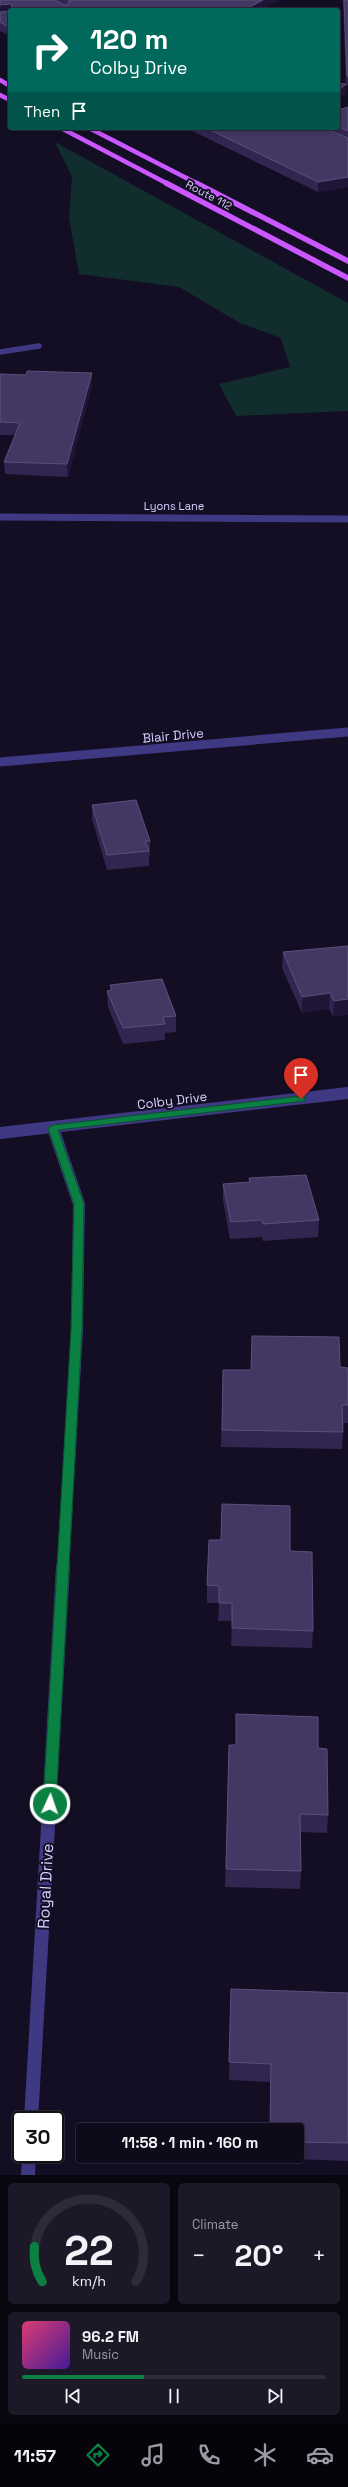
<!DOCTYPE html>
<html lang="en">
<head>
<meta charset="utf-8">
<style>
	:root { --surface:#0e0a1a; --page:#1c1827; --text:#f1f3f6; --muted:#9b9aa2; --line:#2e2b39; --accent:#0b8043 }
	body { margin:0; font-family:"Space Grotesk",sans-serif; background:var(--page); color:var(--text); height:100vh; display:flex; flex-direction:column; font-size:15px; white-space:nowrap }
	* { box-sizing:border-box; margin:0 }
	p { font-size:13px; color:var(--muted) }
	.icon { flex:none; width:22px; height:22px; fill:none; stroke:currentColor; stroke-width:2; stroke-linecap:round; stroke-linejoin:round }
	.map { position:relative; height:2175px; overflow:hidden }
	.panel { display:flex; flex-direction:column; gap:8px; padding:8px; background:#08060e; flex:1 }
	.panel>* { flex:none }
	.banner { position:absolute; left:8px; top:8px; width:332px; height:122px; border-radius:4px; box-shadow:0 2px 6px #0003,0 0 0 1px var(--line); background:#00695c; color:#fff; overflow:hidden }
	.speed { position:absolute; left:12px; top:2111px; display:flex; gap:8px; font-size:20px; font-weight:700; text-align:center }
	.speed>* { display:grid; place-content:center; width:52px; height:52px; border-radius:50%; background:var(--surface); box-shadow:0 2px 6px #0003,0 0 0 1px var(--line); line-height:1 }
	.speed .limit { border:2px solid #111; border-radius:6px; background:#fff; color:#111 }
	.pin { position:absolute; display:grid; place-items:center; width:34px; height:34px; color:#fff; margin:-41px -17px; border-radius:50% 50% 50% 0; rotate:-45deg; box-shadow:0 0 4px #0007 }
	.pin .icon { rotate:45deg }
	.me { position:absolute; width:44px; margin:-22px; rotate:3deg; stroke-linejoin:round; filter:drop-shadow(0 0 3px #0008) }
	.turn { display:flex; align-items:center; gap:14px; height:84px; padding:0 16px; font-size:18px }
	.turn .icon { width:52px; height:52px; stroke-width:2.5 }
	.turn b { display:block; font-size:28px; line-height:34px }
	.then { display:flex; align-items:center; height:38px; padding:0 16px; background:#0003; gap:8px; font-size:15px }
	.big { font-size:30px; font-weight:700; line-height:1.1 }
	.panel .tile { flex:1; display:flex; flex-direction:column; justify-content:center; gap:6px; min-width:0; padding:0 14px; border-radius:6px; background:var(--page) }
	.panel .dial { align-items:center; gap:0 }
	.dial svg { height:104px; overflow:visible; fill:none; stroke:var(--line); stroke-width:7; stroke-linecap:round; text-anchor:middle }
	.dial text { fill:var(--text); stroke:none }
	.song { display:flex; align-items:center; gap:12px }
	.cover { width:48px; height:48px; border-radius:6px; background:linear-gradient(135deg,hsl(340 70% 55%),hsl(260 70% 35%)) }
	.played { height:4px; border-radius:2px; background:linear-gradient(90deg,var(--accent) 40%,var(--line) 40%) }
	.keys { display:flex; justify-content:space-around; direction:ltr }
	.heat { display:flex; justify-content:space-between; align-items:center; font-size:22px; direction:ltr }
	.panel .tiles { flex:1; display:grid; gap:8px; grid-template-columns:1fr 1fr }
	.tile:last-child { grid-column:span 2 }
	.trip { position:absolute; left:76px; top:2123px; width:228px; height:40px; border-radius:4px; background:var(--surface); box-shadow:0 2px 6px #0003,0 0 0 1px var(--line); font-weight:700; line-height:40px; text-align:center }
	.tab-bar { display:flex; height:64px; justify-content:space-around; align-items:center; background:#06040a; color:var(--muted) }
	.tab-bar .icon { width:28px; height:28px }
	.tab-bar .selected { color:var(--accent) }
	.tab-bar b { font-size:18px; color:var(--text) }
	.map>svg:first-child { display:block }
	.green { fill:#112d2d }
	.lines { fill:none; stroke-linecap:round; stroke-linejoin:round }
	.street-far4 { stroke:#3f3883; stroke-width:5.5 }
	.street-far3 { stroke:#3f3883; stroke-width:7 }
	.street-far2 { stroke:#3f3883; stroke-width:9 }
	.street-far1 { stroke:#3f3883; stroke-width:12 }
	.street { stroke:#3f3883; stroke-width:14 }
	.primary-far1 { stroke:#ca57ff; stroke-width:4.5 }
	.primary { stroke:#ca57ff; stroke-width:5.5 }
	.wall { fill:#322651 }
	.shaded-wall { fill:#1e1537 }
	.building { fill:#433864; stroke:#5b507c }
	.route { fill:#0b8043; stroke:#07532c }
	.labels { text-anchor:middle; stroke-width:4; stroke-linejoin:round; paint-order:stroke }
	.far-street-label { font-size:11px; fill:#d8d0ff; stroke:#130e23 }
	.street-label { font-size:13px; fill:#d8d0ff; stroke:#130e23 }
	.near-street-label { font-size:16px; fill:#d8d0ff; stroke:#130e23 }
</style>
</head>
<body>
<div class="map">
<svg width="348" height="2175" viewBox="0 0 348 2175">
	<rect width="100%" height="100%" fill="#130e23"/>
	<path class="green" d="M 55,142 L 348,303 L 348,411 L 236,416 L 219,384 L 290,367 L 281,338 L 240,323 L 179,287 L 79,274 L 69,218 L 72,177 Z"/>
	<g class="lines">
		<path class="street-far4" d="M 0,352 L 39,346"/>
		<path class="street-far3" d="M 0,517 L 348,519"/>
		<path class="street-far2" d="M 0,762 L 348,732"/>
		<g class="street-far1">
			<path d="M 53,1128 L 79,1204 L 77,1331 L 63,1568"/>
			<path d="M 0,1133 L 348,1093"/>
		</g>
		<g class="street">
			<path d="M 31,2120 L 63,1567"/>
			<path d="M 28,2175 L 29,2154"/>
		</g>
		<g class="primary-far1">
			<path d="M 0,80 L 10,86"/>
			<path d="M 0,95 L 10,100"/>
			<path d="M 61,128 L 168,184"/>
			<path d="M 89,128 L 198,184"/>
		</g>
		<g class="primary">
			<path d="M 166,183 L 348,278"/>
			<path d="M 196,183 L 348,261"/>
		</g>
	</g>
	<g class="wall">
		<path d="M 0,0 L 279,0 L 260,10 L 10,10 L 10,36 L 0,31 Z"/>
		<path d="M 343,0 L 348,0 L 348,86 L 346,85 L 346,93 L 338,100 L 338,76 L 341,84 L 346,84 Z"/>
		<path d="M 348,107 L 348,187 L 318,192 L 186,128 L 338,128 L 338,110 Z"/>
		<path d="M 0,374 L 92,385 L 68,477 L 5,474 L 4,462 L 15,435 L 0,435 Z"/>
		<path d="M 92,805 L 150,841 L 150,856 L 149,856 L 149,866 L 107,870 L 92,819 Z"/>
		<path d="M 348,946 L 333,1017 L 329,1009 L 302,1013 L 282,968 L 283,952 Z"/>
		<path d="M 110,985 L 176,1016 L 176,1032 L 165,1033 L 165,1040 L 123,1044 L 108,1007 L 107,991 L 110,990 Z"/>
		<path d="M 249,1178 L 319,1220 L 318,1237 L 263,1241 L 262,1237 L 230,1239 L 223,1200 L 223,1184 L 249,1182 Z"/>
		<path d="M 340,1367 L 348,1368 L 348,1423 L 343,1423 L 343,1432 L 342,1449 L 221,1447 L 223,1370 L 251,1370 Z"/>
		<path d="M 290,1551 L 313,1631 L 312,1648 L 231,1646 L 232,1621 L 218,1621 L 219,1603 L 207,1603 L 207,1585 Z"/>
		<path d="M 236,1714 L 318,1748 L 328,1815 L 327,1833 L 300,1832 L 301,1871 L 300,1889 L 225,1887 L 229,1745 L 236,1745 Z"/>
		<path d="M 231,1989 L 348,1993 L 348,2161 L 269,2158 L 269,2156 L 297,2156 L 297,2130 L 270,2130 L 270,2082 L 229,2080 Z"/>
	</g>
	<g class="shaded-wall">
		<path d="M 263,0 L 279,0 L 260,10 L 244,10 Z"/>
		<path d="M 11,4 L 11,10 L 10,10 L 10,13 L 0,13 L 0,5 Z"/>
		<path d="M 341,77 L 341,86 L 338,87 L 338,78 Z"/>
		<path d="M 346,84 L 346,93 L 338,100 L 338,91 Z"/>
		<path d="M 348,177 L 348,187 L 318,192 L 318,182 Z"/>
		<path d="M 92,373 L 92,385 L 68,477 L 67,464 Z"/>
		<path d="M 330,993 L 329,1009 L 302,1013 L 302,997 Z"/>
		<path d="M 348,999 L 348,1015 L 333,1017 L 334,1001 Z"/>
	</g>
	<g class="building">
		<path d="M 0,0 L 55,0 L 64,5 L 68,5 L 69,0 L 263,0 L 244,10 L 12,10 L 13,9 L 11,4 L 0,5 Z"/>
		<path d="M 344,0 L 348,0 L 348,77 L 347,76 Z"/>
		<path d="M 10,11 L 10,28 L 0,22 L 0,12 Z"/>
		<path d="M 338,83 L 346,84 L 338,91 Z"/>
		<path d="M 348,107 L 348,131 L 338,127 L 338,110 Z"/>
		<path d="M 206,128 L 324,128 L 348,138 L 348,177 L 318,182 Z"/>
		<path d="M 27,371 L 92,373 L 67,464 L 4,462 L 20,423 L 0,422 L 0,374 L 26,375 Z"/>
		<path d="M 136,800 L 150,841 L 145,841 L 149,851 L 107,855 L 92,805 Z"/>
		<path d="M 348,946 L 348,999 L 334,1001 L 330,993 L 302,997 L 283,952 Z"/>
		<path d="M 162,979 L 176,1016 L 163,1017 L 165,1024 L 123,1028 L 107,991 L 112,990 L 110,985 Z"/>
		<path d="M 306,1175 L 319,1220 L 263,1224 L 262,1220 L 231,1222 L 223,1184 L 250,1182 L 249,1178 Z"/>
		<path d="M 252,1336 L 339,1337 L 340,1367 L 348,1368 L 348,1405 L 342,1405 L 343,1432 L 222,1430 L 223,1370 L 251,1370 Z"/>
		<path d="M 222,1504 L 290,1506 L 290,1551 L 312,1552 L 313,1631 L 232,1628 L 232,1603 L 219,1603 L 219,1586 L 207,1585 L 209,1540 L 221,1540 Z"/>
		<path d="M 236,1714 L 318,1717 L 318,1748 L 327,1749 L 328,1815 L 300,1814 L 301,1871 L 226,1869 L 229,1745 L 236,1745 Z"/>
		<path d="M 231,1989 L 348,1993 L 348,2143 L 297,2142 L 297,2130 L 270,2130 L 271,2064 L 229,2062 Z"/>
	</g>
	<path class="route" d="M 301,1096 L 305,1097 L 305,1101 L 58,1130 L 84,1204 L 82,1330 L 56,1804 L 50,1809 L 45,1808 L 43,1804 L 71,1330 L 74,1204 L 48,1128 L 53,1125 Z"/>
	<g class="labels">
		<g class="far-street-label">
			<text transform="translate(209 195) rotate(28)" y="4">Route 112</text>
			<text x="174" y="510">Lyons Lane</text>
		</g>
		<g class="street-label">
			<text transform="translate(173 735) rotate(-5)" y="5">Blair Drive</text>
			<text transform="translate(172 1100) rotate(-7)" y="5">Colby Drive</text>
		</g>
		<g class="near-street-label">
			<text transform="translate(45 1886) rotate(-87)" y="6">Royal Drive</text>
		</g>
	</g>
</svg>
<div class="speed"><div class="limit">30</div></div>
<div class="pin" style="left:301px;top:1099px;background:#d93025"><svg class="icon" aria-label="arrive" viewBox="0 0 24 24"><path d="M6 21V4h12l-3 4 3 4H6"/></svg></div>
<svg class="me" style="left:50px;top:1804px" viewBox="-20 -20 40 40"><circle r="17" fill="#0b8043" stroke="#fff" stroke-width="3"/><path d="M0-11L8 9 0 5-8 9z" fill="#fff"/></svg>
<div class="trip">11:58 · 1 min · 160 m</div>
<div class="banner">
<div class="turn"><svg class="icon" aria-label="right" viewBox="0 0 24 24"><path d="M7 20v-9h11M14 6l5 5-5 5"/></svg><div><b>120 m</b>Colby Drive</div></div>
<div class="then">Then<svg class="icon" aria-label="arrive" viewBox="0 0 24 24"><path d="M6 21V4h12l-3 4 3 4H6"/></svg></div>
</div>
</div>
<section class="panel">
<div class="tiles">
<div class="tile dial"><svg viewBox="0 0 100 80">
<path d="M14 69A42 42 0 1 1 86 69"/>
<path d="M14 69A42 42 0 0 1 8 42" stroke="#0b8043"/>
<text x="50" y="56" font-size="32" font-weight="700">22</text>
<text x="50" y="72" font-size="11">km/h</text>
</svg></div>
<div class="tile"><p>Climate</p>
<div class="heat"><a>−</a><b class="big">20°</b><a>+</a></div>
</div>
<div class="tile">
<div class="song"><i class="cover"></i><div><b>96.2 FM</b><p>Music</p></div></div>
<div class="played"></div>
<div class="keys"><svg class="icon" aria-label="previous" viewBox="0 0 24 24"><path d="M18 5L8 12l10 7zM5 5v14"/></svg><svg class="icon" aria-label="pause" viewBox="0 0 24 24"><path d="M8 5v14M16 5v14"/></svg><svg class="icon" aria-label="next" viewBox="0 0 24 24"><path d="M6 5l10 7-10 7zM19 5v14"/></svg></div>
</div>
</div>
</section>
<nav class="tab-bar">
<b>11:57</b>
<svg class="icon selected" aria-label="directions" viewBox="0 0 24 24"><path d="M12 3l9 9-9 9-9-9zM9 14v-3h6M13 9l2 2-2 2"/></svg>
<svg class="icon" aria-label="music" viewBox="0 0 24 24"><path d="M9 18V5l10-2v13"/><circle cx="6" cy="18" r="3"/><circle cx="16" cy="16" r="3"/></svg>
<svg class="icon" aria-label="phone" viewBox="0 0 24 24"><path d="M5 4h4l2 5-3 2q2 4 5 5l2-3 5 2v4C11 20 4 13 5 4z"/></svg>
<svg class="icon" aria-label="climate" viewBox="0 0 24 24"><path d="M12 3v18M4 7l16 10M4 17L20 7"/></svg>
<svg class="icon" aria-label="car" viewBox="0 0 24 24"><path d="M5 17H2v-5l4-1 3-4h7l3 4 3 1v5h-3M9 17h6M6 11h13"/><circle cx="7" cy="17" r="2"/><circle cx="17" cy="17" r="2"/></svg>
</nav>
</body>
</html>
